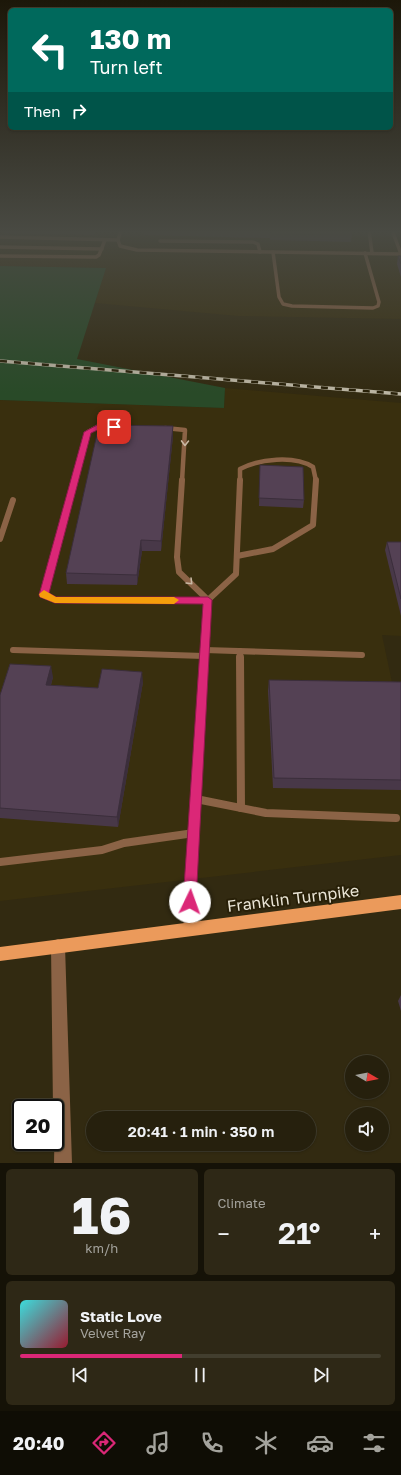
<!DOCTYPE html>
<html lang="en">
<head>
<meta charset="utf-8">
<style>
	:root { --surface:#26200d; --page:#2e2816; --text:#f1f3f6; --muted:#a4a39d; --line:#423e2e; --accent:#db2777 }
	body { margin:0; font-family:"Golos Text",sans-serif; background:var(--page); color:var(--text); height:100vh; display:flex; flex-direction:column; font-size:15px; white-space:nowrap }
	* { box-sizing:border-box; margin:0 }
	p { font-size:13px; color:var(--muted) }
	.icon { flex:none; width:22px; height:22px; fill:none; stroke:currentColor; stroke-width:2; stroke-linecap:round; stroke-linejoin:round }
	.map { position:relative; height:1163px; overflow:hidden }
	.side { display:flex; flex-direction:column; gap:6px; padding:6px; background:#151207; flex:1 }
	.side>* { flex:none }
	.hud { position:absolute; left:8px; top:8px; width:385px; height:122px; border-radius:6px; box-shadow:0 1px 3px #0004,0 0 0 1px var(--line); background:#00695c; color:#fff; overflow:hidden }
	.needle { width:26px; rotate:99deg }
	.tools { position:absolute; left:345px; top:1055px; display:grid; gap:8px }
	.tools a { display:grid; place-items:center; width:44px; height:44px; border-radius:50%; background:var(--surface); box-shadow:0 1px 3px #0004,0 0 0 1px var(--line); font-size:20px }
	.speed { position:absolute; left:12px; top:1099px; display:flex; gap:8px; font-size:20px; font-weight:700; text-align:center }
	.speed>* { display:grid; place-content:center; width:52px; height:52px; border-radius:50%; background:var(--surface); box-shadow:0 1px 3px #0004,0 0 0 1px var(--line); line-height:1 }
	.speed .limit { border:2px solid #111; border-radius:6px; background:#fff; color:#111 }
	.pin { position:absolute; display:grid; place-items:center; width:34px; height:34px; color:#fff; margin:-17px; border-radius:8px; box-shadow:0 2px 6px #0006 }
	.me { position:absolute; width:44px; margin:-22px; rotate:3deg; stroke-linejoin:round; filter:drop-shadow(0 0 3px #0008) }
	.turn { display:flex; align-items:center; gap:14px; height:84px; padding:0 16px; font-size:18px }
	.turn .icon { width:52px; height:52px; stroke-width:2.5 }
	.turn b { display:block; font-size:28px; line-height:34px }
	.then { display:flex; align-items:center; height:38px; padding:0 16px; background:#0003; gap:8px; font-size:15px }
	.big { font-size:30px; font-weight:600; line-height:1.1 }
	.side .card { flex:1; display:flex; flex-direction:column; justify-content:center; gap:6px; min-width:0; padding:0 14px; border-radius:6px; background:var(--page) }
	.side .dial { align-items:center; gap:0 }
	.dial b { font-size:52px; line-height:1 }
	.song { display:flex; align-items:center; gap:12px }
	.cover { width:48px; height:48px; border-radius:6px; background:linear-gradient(135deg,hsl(180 70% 55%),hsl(350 70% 35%)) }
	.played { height:4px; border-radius:2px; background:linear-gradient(90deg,var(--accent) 45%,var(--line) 45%) }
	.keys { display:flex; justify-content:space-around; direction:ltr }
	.heat { display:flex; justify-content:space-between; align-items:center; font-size:22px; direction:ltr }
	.side .tiles { flex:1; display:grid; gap:6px; grid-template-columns:1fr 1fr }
	.card:last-child { grid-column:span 2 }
	.trip { position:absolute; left:86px; top:1111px; width:230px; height:40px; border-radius:20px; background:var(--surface); box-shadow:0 1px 3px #0004,0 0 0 1px var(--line); font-weight:600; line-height:40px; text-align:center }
	.menu { display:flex; height:64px; justify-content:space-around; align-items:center; background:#0f0d05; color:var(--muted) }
	.menu .icon { width:28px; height:28px }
	.menu .active { color:var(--accent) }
	.menu b { font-size:18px; color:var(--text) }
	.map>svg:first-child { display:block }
	.built { fill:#392f0e }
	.green { fill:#294a28 }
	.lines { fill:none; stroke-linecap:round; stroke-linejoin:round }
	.lane-far4 { stroke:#8b6346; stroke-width:3.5 }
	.lane-far3 { stroke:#8b6346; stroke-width:4.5 }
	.lane-far2 { stroke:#8b6346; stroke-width:6 }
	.lane-far1 { stroke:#8b6346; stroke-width:8 }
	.lane { stroke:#8b6346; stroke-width:10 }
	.street { fill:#8b6346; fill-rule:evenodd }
	.primary { fill:#eb9a5b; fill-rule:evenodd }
	.rail-casing { stroke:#bbb5a3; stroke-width:3.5 }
	.rail { stroke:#282008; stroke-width:2.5; stroke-dasharray:7; stroke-linecap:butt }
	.wall { fill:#483848 }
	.shaded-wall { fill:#3b2e3b }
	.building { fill:#544154; stroke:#3b2e3b }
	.oneway { stroke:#c9b8a4 }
	.route { fill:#db2777; stroke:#8e194d }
	.slow { fill:#f59e0b }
	.labels { text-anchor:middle; stroke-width:4; stroke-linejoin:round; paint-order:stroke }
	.near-street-label { font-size:16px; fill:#eae5d6; stroke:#282008 }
</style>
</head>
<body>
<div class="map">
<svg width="401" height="1163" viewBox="0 0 401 1163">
	<rect width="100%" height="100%" fill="#322a11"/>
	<g class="built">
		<path d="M 0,230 L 401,230 L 401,319 L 238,316 L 95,303 L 105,268 L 0,266 Z"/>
		<path d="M 225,388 L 401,403 L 401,636 L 382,635 L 401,725 L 401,855 L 0,901 L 0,400 L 224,408 Z"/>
	</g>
	<path class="green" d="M 0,266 L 106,268 L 77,359 L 225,388 L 224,408 L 0,400 Z"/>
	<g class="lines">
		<g class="lane-far4">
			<path d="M 121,230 L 118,240 L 120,246 L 137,250 L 401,254"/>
			<path d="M 369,230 L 372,253"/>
			<path d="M 392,230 L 401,254"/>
			<path d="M 0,237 L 118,240"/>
			<path d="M 160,241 L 253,242 L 258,244 L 260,252"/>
			<path d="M 0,247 L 102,249"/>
			<path d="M 273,252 L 279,297 L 283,304 L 292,306 L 373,308 L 378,306 L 379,302 L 365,253"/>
			<path d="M 0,256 L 96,257 L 99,255 L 105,240"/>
		</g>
		<g class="lane-far3">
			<path d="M 165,428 L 185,430 L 182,481"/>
			<path d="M 75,481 L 88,432 L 99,426 L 105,426"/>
			<path d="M 240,481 L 240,469 C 259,459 294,455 313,467 L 316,481"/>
		</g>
		<g class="lane-far2">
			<path d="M 75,480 L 44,595 L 55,600 L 208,600 L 236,574 L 240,480"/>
			<path d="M 182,480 L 177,557 L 179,572 L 208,600"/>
			<path d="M 0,539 L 13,500"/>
			<path d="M 237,556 L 273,549 L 313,525 L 316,480"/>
			<path d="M 13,650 L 204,656"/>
			<path d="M 205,650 L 362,655"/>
			<path d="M 240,651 L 240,658"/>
			<path d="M 204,658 L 208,600"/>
		</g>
		<g class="lane-far1">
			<path d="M 240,657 L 241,808"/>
			<path d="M 196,799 L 266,813 L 396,818"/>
			<path d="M 0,862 L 102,850 L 124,843 L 194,833"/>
			<path d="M 191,881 L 205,657"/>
		</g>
		<path class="lane" d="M 188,930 L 191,880"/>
		<path class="street" d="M 58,939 L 63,941 L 65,946 L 72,1163 L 54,1163 L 55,1108 L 53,1108 L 51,946 L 53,941 Z"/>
		<path class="primary" d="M 401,895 L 401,909 L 0,961 L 0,947 Z"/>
		<defs>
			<path id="rail" d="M 0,361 L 401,394"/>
		</defs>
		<use href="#rail" class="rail-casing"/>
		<use href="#rail" class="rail"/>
	</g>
	<g class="wall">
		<path d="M 3,230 L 96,230 L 94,235 L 4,233 Z"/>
		<path d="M 144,230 L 351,230 L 352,235 L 351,242 L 270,240 L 270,238 L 144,235 Z"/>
		<path d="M 398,256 L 401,256 L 401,277 L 397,264 Z"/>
		<path d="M 173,436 L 161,551 L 142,551 L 137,585 L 67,584 L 66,573 Z"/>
		<path d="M 260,473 L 304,500 L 303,508 L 259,506 Z"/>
		<path d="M 387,542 L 401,542 L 401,616 L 385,550 Z"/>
		<path d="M 53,677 L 51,685 L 98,688 L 143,682 L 118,827 L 0,818 L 0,695 Z"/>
		<path d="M 269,680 L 401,682 L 401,790 L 273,788 L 268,691 Z"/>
		<path d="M 401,995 L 401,1011 L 398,1001 Z"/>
	</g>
	<g class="shaded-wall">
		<path d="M 173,426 L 173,436 L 161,551 L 161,541 Z"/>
		<path d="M 141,540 L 142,551 L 137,585 L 137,575 Z"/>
		<path d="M 51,666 L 53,677 L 48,695 L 46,685 Z"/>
		<path d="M 142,672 L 143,682 L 118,827 L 117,817 Z"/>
	</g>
	<g class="building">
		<path d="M 224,230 L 351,230 L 352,235 L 270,234 L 270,231 Z"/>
		<path d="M 398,256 L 401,256 L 401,264 Z"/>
		<path d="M 99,425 L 173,426 L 161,541 L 141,540 L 137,575 L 66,573 Z"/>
		<path d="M 260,465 L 303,467 L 304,500 L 259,498 Z"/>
		<path d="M 387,542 L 401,542 L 401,599 Z"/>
		<path d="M 10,664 L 51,666 L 46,685 L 98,688 L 102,669 L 142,672 L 117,817 L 0,808 L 0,695 Z"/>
		<path d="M 269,680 L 401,682 L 401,780 L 274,778 Z"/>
	</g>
	<defs><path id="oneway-chevron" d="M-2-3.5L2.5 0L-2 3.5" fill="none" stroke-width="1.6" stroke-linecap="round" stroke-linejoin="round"/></defs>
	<g class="oneway">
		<use href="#oneway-chevron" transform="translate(185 443) rotate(91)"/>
		<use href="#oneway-chevron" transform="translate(190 582) rotate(45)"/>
	</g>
	<linearGradient id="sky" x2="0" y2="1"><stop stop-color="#1c1709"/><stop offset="0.59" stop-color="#494a43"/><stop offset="1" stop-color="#494a43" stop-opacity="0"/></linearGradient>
	<rect width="401" height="393" fill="url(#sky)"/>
	<path class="route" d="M 99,424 L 114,424 L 118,427 L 114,429 L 100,429 L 91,433 L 49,593 L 56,597 L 208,597 L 212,600 L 196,902 L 194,907 L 190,908 L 185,907 L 183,902 L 203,604 L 55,603 L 40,597 L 39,595 L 84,432 Z"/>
	<path class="slow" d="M 44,590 L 56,597 L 174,597 L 179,600 L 174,604 L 55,603 L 40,597 L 39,594 Z"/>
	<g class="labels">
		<g class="near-street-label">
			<text transform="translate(293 898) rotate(-7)" y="6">Franklin Turnpike</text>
		</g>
	</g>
</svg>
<div class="tools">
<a><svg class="needle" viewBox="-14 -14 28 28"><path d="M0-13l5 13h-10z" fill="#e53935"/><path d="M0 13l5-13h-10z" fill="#a4a39d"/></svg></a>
<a><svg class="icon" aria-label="sound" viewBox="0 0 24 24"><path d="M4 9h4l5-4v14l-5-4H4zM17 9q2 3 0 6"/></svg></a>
</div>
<div class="speed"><div class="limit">20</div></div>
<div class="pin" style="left:114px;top:427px;background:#d93025"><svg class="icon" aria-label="arrive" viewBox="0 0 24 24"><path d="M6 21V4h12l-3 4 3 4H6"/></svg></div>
<svg class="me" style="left:190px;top:902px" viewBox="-20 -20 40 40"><circle r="19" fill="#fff"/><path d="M0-13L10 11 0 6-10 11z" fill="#db2777"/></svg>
<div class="trip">20:41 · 1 min · 350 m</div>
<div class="hud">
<div class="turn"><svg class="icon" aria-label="left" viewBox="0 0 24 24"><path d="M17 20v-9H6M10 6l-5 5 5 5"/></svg><div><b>130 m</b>Turn left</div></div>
<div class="then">Then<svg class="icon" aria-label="right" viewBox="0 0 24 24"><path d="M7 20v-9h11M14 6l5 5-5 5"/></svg></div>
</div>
</div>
<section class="side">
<div class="tiles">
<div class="card dial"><b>16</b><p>km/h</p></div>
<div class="card"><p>Climate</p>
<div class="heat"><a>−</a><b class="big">21°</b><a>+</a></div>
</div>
<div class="card">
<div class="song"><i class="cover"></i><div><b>Static Love</b><p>Velvet Ray</p></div></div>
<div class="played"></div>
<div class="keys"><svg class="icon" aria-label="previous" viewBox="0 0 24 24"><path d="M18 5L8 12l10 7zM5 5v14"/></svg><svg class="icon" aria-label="pause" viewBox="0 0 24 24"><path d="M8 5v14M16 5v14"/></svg><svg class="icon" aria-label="next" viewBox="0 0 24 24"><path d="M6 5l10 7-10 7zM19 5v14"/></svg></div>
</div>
</div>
</section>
<nav class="menu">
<b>20:40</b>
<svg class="icon active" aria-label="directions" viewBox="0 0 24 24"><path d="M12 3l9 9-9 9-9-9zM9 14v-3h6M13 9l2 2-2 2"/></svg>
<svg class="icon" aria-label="music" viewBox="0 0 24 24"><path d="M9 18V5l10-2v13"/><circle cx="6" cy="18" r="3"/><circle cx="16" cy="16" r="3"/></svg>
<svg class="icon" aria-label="phone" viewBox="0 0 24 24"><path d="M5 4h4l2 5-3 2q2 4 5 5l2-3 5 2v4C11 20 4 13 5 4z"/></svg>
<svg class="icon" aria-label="climate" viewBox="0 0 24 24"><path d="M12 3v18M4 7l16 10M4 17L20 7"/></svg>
<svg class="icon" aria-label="car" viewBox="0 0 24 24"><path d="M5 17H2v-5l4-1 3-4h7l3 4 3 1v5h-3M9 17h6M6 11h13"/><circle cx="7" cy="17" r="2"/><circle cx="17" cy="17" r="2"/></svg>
<svg class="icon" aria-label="filters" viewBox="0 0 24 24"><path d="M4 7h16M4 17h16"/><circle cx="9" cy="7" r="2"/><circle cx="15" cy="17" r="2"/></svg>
</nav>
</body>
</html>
